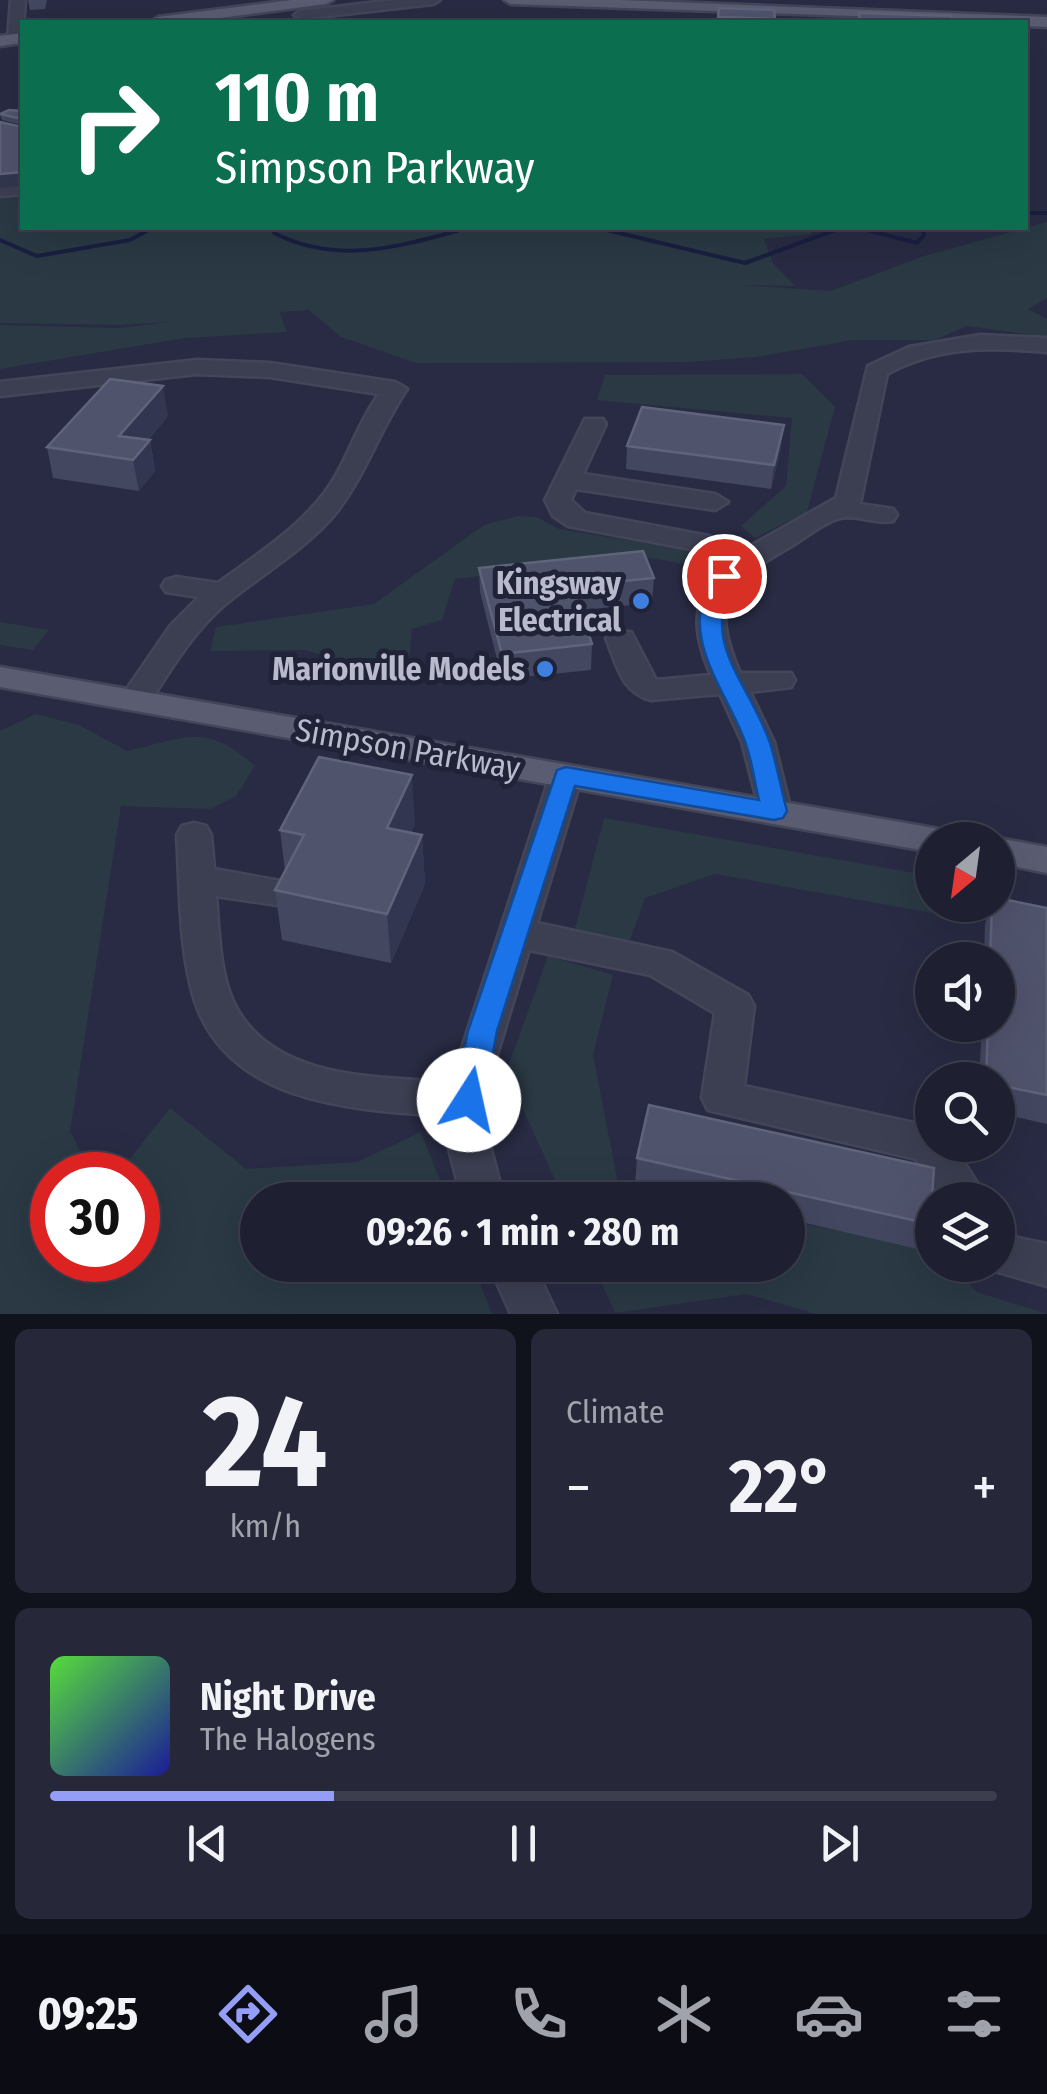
<!DOCTYPE html>
<html lang="en">
<head>
<meta charset="utf-8">
<style>
	:root { --surface:#1e2032; --page:#26283a; --text:#f1f3f6; --muted:#a1a3ac; --line:#3c3e4d; --accent:#949ef6 }
	body { margin:0; font-family:"Fira Sans Condensed",sans-serif; background:var(--page); color:var(--text); height:100vh; display:flex; flex-direction:column; font-size:38px; white-space:nowrap }
	* { box-sizing:border-box; margin:0 }
	p { font-size:32px; color:var(--muted) }
	.icon { flex:none; width:55px; height:55px; fill:none; stroke:currentColor; stroke-width:2; stroke-linecap:round; stroke-linejoin:round }
	.map { position:relative; height:1314px; overflow:hidden }
	.side { display:flex; flex-direction:column; gap:15px; padding:15px; background:#10121c; flex:1 }
	.side>* { flex:none }
	.guide { position:absolute; left:20px; top:20px; width:1008px; height:210px; border-radius:0px; box-shadow:0 10px 40px #0002,0 0 0 2px var(--line); background:#0b6e4f; color:#fff; overflow:hidden }
	.needle { width:65px; rotate:209deg }
	.controls { position:absolute; left:915px; top:822px; display:grid; gap:20px }
	.controls a { display:grid; place-items:center; width:100px; height:100px; border-radius:50%; background:var(--surface); box-shadow:0 10px 40px #0002,0 0 0 2px var(--line); font-size:50px }
	.speed { position:absolute; left:30px; top:1152px; display:flex; gap:20px; font-size:50px; font-weight:700; text-align:center }
	.speed>* { display:grid; place-content:center; width:130px; height:130px; border-radius:50%; background:var(--surface); box-shadow:0 10px 40px #0002,0 0 0 2px var(--line); line-height:1 }
	.speed .limit { border:15px solid #d22; background:#fff; color:#111 }
	.pin { position:absolute; display:grid; place-items:center; width:85px; height:85px; color:#fff; margin:-42px; border:5px solid #fff; border-radius:50%; box-shadow:0 2px 10px #0007 }
	.me { position:absolute; width:110px; margin:-55px; rotate:10deg; stroke-linejoin:round; filter:drop-shadow(0 0 8px #0008) }
	.turn { display:flex; align-items:center; gap:35px; height:210px; padding:0 30px; font-size:45px }
	.turn .icon { width:130px; height:130px; stroke-width:2.5 }
	.turn b { display:block; font-size:70px; line-height:85px }
	.big { font-size:75px; font-weight:700; line-height:1.1 }
	.side .tile { flex:1; display:flex; flex-direction:column; justify-content:center; gap:15px; min-width:0; padding:0 35px; border-radius:15px; background:var(--page) }
	.side .dial { align-items:center; gap:0 }
	.dial b { font-size:130px; line-height:1 }
	.song { display:flex; align-items:center; gap:30px }
	.cover { width:120px; height:120px; border-radius:15px; background:linear-gradient(135deg,hsl(110 70% 55%),hsl(240 70% 35%)) }
	.played { height:10px; border-radius:5px; background:linear-gradient(90deg,var(--accent) 30%,var(--line) 30%) }
	.keys { display:flex; justify-content:space-around; direction:ltr }
	.heat { display:flex; justify-content:space-between; align-items:center; font-size:55px; direction:ltr }
	.side .tiles { flex:1; display:grid; gap:15px; grid-template-columns:1fr 1fr }
	.tile:last-child { grid-column:span 2 }
	.trip { position:absolute; left:240px; top:1182px; width:565px; height:100px; border-radius:50px; background:var(--surface); box-shadow:0 10px 40px #0002,0 0 0 2px var(--line); font-weight:700; line-height:100px; text-align:center }
	.tab-bar { display:flex; height:160px; justify-content:space-around; align-items:center; background:#0c0d14; color:var(--muted) }
	.tab-bar .icon { width:70px; height:70px }
	.tab-bar .selected { color:var(--accent) }
	.tab-bar b { font-size:45px; color:var(--text) }
	.map>svg:first-child { display:block }
	.green { fill:#2a3944 }
	.lines { fill:none; stroke-linecap:round; stroke-linejoin:round }
	.stream { stroke:#1a1f41; stroke-width:4 }
	.minor-casing { stroke:#434559; stroke-width:5 }
	.major-casing { stroke:#434559; stroke-width:5 }
	.minor { fill:#3c3f52; fill-rule:evenodd }
	.major { fill:#5a5d72; fill-rule:evenodd }
	.wall { fill:#434760 }
	.shaded-wall { fill:#333650 }
	.building { fill:#50536c; stroke:#60647b; stroke-width:2.5 }
	.route { fill:#1a73e8; stroke:#114b97; stroke-width:2.5 }
	.shop-dot { fill:#3f7fe0; stroke:#202338; stroke-width:4 }
	.labels { text-anchor:middle; stroke-width:10; stroke-linejoin:round; paint-order:stroke }
	.poi-label { font-size:32px; font-weight:bold; fill:#b9bbcc; stroke:#202338; text-anchor:end }
	.street-label { font-size:32px; fill:#b9bbcc; stroke:#202338 }
</style>
</head>
<body>
<div class="map">
<svg width="1047" height="1314" viewBox="0 0 1047 1314">
	<rect width="100%" height="100%" fill="#282b43"/>
	<g class="green">
		<path d="M 22,191 L 22,228 L 164,228 L 162,233 L 171,228 L 813,228 L 811,234 L 764,239 L 773,263 L 795,286 L 739,285 L 831,291 L 924,256 L 1047,222 L 1047,298 L 1028,309 L 1047,319 L 1047,337 L 967,326 L 935,340 L 853,340 L 756,357 L 688,362 L 416,363 L 341,337 L 309,310 L 279,312 L 287,332 L 185,338 L 0,369 L 0,325 L 119,328 L 169,322 L 120,325 L 0,323 L 0,195 Z"/>
		<path d="M 802,374 L 835,407 L 807,512 L 755,538 L 741,526 L 786,486 L 792,418 L 597,400 L 605,375 Z"/>
		<path d="M 518,516 L 537,517 L 559,529 L 690,550 L 690,565 L 644,557 L 455,579 L 442,620 L 412,629 L 409,663 L 387,674 L 305,650 L 210,651 L 216,627 L 374,604 L 484,525 Z"/>
		<path d="M 0,622 L 49,630 L 33,650 L 0,645 Z"/>
		<path d="M 36,714 L 79,725 L 127,751 C 186,738 206,722 255,766 L 236,796 L 210,809 L 121,806 L 70,1131 L 92,1175 L 52,1175 L 52,1260 L 138,1260 L 138,1175 L 117,1175 L 170,1108 L 246,1169 L 357,1162 L 421,1132 L 448,1200 L 258,1200 L 258,1265 L 473,1265 L 492,1314 L 0,1314 L 0,731 Z"/>
		<path d="M 604,818 L 932,876 L 932,905 L 949,905 L 949,916 L 715,874 L 645,898 L 628,946 L 574,933 Z"/>
		<path d="M 548,956 L 613,975 L 593,1055 L 619,1188 L 678,1200 L 564,1200 L 506,1072 Z"/>
		<path d="M 788,1221 L 932,1249 L 932,1265 L 953,1265 L 977,1292 L 1047,1314 L 816,1314 L 747,1294 L 615,1313 L 594,1265 L 788,1265 Z"/>
	</g>
	<g class="lines">
		<g class="stream">
			<path d="M 1025,213 L 1047,213"/>
			<path d="M 278,228 L 274,233 C 339,266 401,246 467,228"/>
			<path d="M 598,228 L 745,263 L 835,230 L 867,230 L 917,243 L 924,235 L 922,228"/>
			<path d="M 0,240 L 37,256 L 130,240 L 152,228"/>
		</g>
		<defs>
			<g id="minor">
				<path d="M 11,0 L 25,0 L 22,40 L 16,43 L 8,38 Z"/>
				<path d="M 394,0 L 440,0 L 433,4 L 301,19 L 294,15 L 301,11 Z"/>
				<path d="M 22,182 L 22,194 L 0,196 L 0,184 Z"/>
				<path d="M 980,335 L 1047,338 L 1047,352 C 990,347 938,346 887,374 L 860,504 L 893,509 L 897,515 L 893,521 C 876,525 857,514 840,518 C 824,522 806,537 793,545 C 729,582 708,599 740,673 L 791,673 L 795,680 L 791,687 L 750,692 L 774,742 L 791,811 L 786,819 L 774,823 L 762,819 L 742,742 L 720,694 L 651,700 C 621,692 617,665 606,638 L 611,632 L 631,632 L 656,680 L 711,675 C 693,634 690,602 721,567 L 691,549 L 568,526 L 553,516 L 545,500 L 585,419 L 603,419 L 606,424 L 583,474 L 715,494 L 728,502 L 715,510 L 576,489 L 571,500 L 585,513 L 709,536 L 738,553 L 836,498 L 868,366 L 909,347 Z"/>
				<path d="M 197,360 L 270,363 L 395,382 L 407,389 C 379,430 366,475 335,514 C 304,551 260,575 223,606 C 190,635 169,673 145,709 L 123,709 L 118,702 L 171,625 L 199,597 L 166,592 L 162,586 L 166,580 L 176,577 L 218,583 C 259,553 309,522 335,477 C 351,449 360,420 379,394 L 270,377 L 197,374 L 0,396 L 0,382 Z"/>
				<path d="M 566,765 L 578,768 L 582,776 L 537,923 L 672,952 L 748,995 L 754,1006 L 744,1086 L 932,1127 L 932,1145 L 953,1145 L 988,1200 L 943,1200 L 916,1159 L 708,1110 L 702,1098 L 715,1013 L 650,975 L 529,950 L 492,1071 L 489,1141 L 504,1200 L 462,1200 L 447,1141 L 449,1116 C 351,1110 218,1104 191,987 C 179,938 180,885 177,835 L 182,826 L 194,823 L 206,826 L 211,835 L 214,869 L 297,884 L 302,893 L 297,902 L 284,906 L 216,896 C 219,929 219,970 233,1001 C 270,1081 377,1077 451,1082 L 550,776 L 554,768 Z"/>
				<path d="M 998,1226 L 1018,1238 L 1047,1244 L 1047,1286 L 988,1269 L 986,1265 L 998,1265 Z"/>
				<path d="M 489,1265 L 534,1265 L 557,1314 L 511,1314 Z"/>
			</g>
			<g id="major">
				<path d="M 292,0 L 333,0 L 326,4 L 189,22 L 150,22 L 158,17 Z"/>
				<path d="M 504,0 L 619,0 L 1047,17 L 1047,27 L 1025,26 L 1025,22 L 511,4 Z"/>
				<path d="M 22,33 L 22,43 L 0,46 L 0,36 Z"/>
				<path d="M 0,667 L 934,828 L 946,831 L 951,840 L 932,840 L 932,852 L 0,687 Z"/>
				<path d="M 998,838 L 1047,847 L 1047,873 L 998,863 L 998,840 L 993,840 Z"/>
			</g>
		</defs>
		<use href="#minor" class="minor-casing"/>
		<use href="#major" class="major-casing"/>
		<use href="#minor" class="minor"/>
		<use href="#major" class="major"/>
	</g>
	<g class="wall">
		<path d="M 28,0 L 47,0 L 45,9 L 30,10 Z"/>
		<path d="M 719,8 L 774,10 L 774,22 L 718,22 Z"/>
		<path d="M 22,111 L 22,125 L 2,120 L 0,114 Z"/>
		<path d="M 168,416 L 148,440 L 150,440 L 155,471 L 139,491 L 53,478 L 47,447 Z"/>
		<path d="M 627,446 L 781,448 L 771,489 L 626,469 Z"/>
		<path d="M 479,568 L 654,578 L 652,603 L 581,610 L 592,644 L 591,670 L 502,679 L 480,592 Z"/>
		<path d="M 415,824 L 411,833 L 422,835 L 425,884 L 391,963 L 282,940 L 275,890 L 285,871 L 280,830 Z"/>
		<path d="M 991,905 L 1047,908 L 1047,1124 L 998,1113 L 998,1080 L 979,1080 L 982,1025 L 998,1025 L 998,960 L 984,960 L 985,924 Z"/>
		<path d="M 637,1158 L 930,1224 L 922,1250 L 788,1219 L 788,1200 L 705,1200 L 635,1184 Z"/>
	</g>
	<g class="shaded-wall">
		<path d="M 22,172 L 22,185 L 0,188 L 0,174 Z"/>
		<path d="M 163,386 L 168,416 L 131,459 L 119,436 Z"/>
		<path d="M 784,425 L 781,448 L 771,489 L 774,465 Z"/>
		<path d="M 150,440 L 155,471 L 139,491 L 133,460 Z"/>
		<path d="M 412,775 L 415,824 L 391,877 L 387,828 Z"/>
		<path d="M 422,835 L 425,884 L 391,963 L 387,914 Z"/>
	</g>
	<g class="building">
		<path d="M 719,8 L 774,10 L 775,19 L 718,17 Z"/>
		<path d="M 859,13 L 951,16 L 953,22 L 860,22 Z"/>
		<path d="M 9,110 L 22,111 L 22,119 L 0,114 Z"/>
		<path d="M 0,122 L 22,127 L 22,172 L 0,174 Z"/>
		<path d="M 110,379 L 163,386 L 119,436 L 150,440 L 133,460 L 47,447 Z"/>
		<path d="M 642,407 L 784,425 L 774,465 L 627,446 Z"/>
		<path d="M 643,551 L 654,578 L 573,586 L 592,644 L 502,654 L 479,568 Z"/>
		<path d="M 319,757 L 412,775 L 387,828 L 422,835 L 387,914 L 275,890 L 304,835 L 280,830 Z"/>
		<path d="M 998,898 L 1047,908 L 1047,1095 L 998,1085 L 998,1080 L 986,1080 L 988,1025 L 998,1025 L 998,960 L 990,960 L 992,905 L 998,905 Z"/>
		<path d="M 649,1105 L 934,1168 L 930,1224 L 637,1158 Z"/>
	</g>
	<path class="route" d="M 724,570 L 735,576 C 698,644 749,681 770,743 C 777,765 781,789 787,811 L 783,818 L 774,820 L 575,786 L 497,1031 L 484,1100 L 480,1109 L 469,1113 L 458,1109 L 454,1100 L 468,1031 L 557,770 L 566,767 L 759,800 C 754,780 752,758 744,739 C 726,691 680,637 709,585 C 714,577 714,573 724,570 Z"/>
	<g class="shop-dot">
		<circle cx="641" cy="601" r="10"/>
		<circle cx="545" cy="669" r="10"/>
	</g>
	<g class="labels">
		<g class="poi-label">
			<text x="621" y="594">Kingsway<tspan x="621" dy="37">Electrical</tspan></text>
			<text x="525" y="680">Marionville Models</text>
		</g>
		<g class="street-label">
			<text transform="translate(408 749) rotate(10)" y="11">Simpson Parkway</text>
		</g>
	</g>
</svg>
<div class="controls">
<a><svg class="needle" viewBox="-14 -14 28 28"><path d="M0-13l5 13h-10z" fill="#e53935"/><path d="M0 13l5-13h-10z" fill="#a1a3ac"/></svg></a>
<a><svg class="icon" aria-label="sound" viewBox="0 0 24 24"><path d="M4 9h4l5-4v14l-5-4H4zM17 9q2 3 0 6"/></svg></a>
<a><svg class="icon" aria-label="search" viewBox="0 0 24 24"><circle cx="10" cy="10" r="6"/><path d="M15 15l6 6"/></svg></a>
<a><svg class="icon" aria-label="layers" viewBox="0 0 24 24"><path d="M12 4l9 5-9 5-9-5zM3 14l9 5 9-5"/></svg></a>
</div>
<div class="speed"><div class="limit">30</div></div>
<div class="pin" style="left:724px;top:576px;background:#d93025"><svg class="icon" aria-label="arrive" viewBox="0 0 24 24"><path d="M6 21V4h12l-3 4 3 4H6"/></svg></div>
<svg class="me" style="left:469px;top:1100px" viewBox="-20 -20 40 40"><circle r="19" fill="#fff"/><path d="M0-13L10 11 0 6-10 11z" fill="#1a73e8"/></svg>
<div class="trip">09:26 · 1 min · 280 m</div>
<div class="guide">
<div class="turn"><svg class="icon" aria-label="right" viewBox="0 0 24 24"><path d="M7 20v-9h11M14 6l5 5-5 5"/></svg><div><b>110 m</b>Simpson Parkway</div></div>
</div>
</div>
<section class="side">
<div class="tiles">
<div class="tile dial"><b>24</b><p>km/h</p></div>
<div class="tile"><p>Climate</p>
<div class="heat"><a>−</a><b class="big">22°</b><a>+</a></div>
</div>
<div class="tile">
<div class="song"><i class="cover"></i><div><b>Night Drive</b><p>The Halogens</p></div></div>
<div class="played"></div>
<div class="keys"><svg class="icon" aria-label="previous" viewBox="0 0 24 24"><path d="M18 5L8 12l10 7zM5 5v14"/></svg><svg class="icon" aria-label="pause" viewBox="0 0 24 24"><path d="M8 5v14M16 5v14"/></svg><svg class="icon" aria-label="next" viewBox="0 0 24 24"><path d="M6 5l10 7-10 7zM19 5v14"/></svg></div>
</div>
</div>
</section>
<nav class="tab-bar">
<b>09:25</b>
<svg class="icon selected" aria-label="directions" viewBox="0 0 24 24"><path d="M12 3l9 9-9 9-9-9zM9 14v-3h6M13 9l2 2-2 2"/></svg>
<svg class="icon" aria-label="music" viewBox="0 0 24 24"><path d="M9 18V5l10-2v13"/><circle cx="6" cy="18" r="3"/><circle cx="16" cy="16" r="3"/></svg>
<svg class="icon" aria-label="phone" viewBox="0 0 24 24"><path d="M5 4h4l2 5-3 2q2 4 5 5l2-3 5 2v4C11 20 4 13 5 4z"/></svg>
<svg class="icon" aria-label="climate" viewBox="0 0 24 24"><path d="M12 3v18M4 7l16 10M4 17L20 7"/></svg>
<svg class="icon" aria-label="car" viewBox="0 0 24 24"><path d="M5 17H2v-5l4-1 3-4h7l3 4 3 1v5h-3M9 17h6M6 11h13"/><circle cx="7" cy="17" r="2"/><circle cx="17" cy="17" r="2"/></svg>
<svg class="icon" aria-label="filters" viewBox="0 0 24 24"><path d="M4 7h16M4 17h16"/><circle cx="9" cy="7" r="2"/><circle cx="15" cy="17" r="2"/></svg>
</nav>
</body>
</html>
